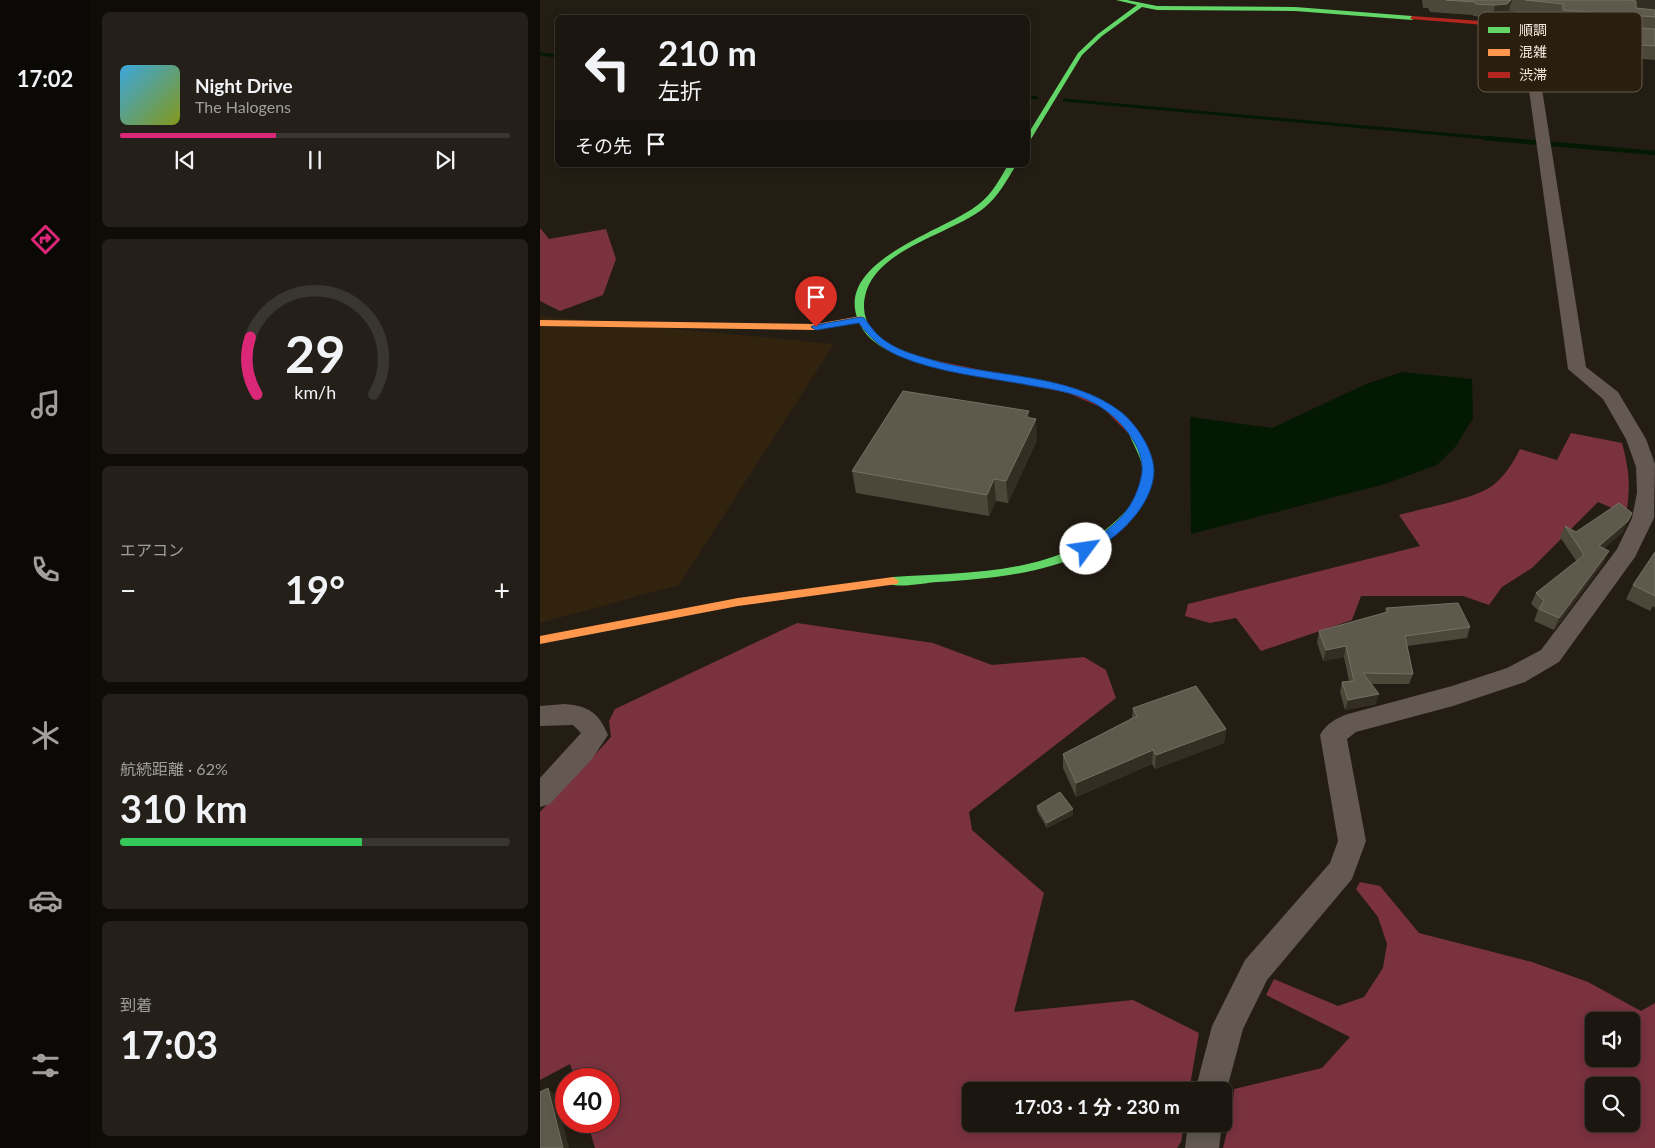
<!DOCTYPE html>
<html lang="ja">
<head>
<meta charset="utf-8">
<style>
	:root { --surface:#1b160f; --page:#241f18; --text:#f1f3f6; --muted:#a09f9e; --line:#39352f; --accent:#db2777 }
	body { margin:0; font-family:Lato,"Noto Sans JP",sans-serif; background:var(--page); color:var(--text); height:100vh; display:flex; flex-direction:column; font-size:19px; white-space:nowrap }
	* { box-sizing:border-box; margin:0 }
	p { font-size:16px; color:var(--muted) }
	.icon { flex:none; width:28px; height:28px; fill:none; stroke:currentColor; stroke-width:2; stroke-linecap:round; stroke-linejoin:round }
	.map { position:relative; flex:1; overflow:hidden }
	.side { display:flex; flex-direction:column; gap:12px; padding:12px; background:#0f0c08; width:450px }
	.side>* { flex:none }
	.banner { position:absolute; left:15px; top:15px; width:475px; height:152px; border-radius:8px; box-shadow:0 2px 12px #0003,0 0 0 1px var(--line); background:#1b160f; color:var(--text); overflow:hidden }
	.fabs { position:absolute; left:1045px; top:1012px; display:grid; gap:10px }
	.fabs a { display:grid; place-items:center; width:55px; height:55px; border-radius:8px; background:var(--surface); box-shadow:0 2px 12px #0003,0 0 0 1px var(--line); font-size:25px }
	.speed { position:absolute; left:15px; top:1068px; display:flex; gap:10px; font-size:25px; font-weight:700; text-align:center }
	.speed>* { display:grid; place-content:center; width:65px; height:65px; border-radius:50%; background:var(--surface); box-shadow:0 2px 12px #0003,0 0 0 1px var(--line); line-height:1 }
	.speed .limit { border:8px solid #d22; background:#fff; color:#111 }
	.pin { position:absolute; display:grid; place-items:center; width:42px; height:42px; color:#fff; margin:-51px -21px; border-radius:50% 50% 50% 0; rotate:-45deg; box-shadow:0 0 5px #0007 }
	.pin .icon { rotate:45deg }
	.me { position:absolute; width:55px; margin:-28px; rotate:59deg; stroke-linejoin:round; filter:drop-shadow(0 0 4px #0008) }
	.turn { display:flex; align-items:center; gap:18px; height:105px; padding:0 20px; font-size:22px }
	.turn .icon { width:65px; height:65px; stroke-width:2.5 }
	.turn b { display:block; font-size:35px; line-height:42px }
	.then { display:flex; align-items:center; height:48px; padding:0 20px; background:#0003; gap:10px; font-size:19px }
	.big { font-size:38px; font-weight:700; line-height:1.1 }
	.side .tile { flex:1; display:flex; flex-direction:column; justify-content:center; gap:8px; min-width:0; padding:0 18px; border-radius:8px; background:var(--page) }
	.side .dial { align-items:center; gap:0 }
	.dial svg { height:130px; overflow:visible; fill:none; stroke:var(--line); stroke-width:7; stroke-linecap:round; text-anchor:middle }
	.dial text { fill:var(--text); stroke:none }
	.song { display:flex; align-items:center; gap:15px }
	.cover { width:60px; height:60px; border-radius:8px; background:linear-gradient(135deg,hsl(200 70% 55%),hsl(70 70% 35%)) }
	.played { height:5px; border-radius:2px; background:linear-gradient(90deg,var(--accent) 40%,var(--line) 40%) }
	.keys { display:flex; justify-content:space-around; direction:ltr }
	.heat { display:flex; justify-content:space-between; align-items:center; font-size:28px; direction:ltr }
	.charge { height:8px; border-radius:4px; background:linear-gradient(90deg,#34c759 62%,var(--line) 0) }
	.trip { position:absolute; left:422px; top:1082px; width:270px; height:50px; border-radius:8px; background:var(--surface); box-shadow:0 2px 12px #0003,0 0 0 1px var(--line); font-weight:700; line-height:50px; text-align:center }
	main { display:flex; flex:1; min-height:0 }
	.menu { display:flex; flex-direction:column; width:90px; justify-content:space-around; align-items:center; background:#0b0906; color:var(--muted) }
	.menu .icon { width:35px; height:35px }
	.menu .on { color:var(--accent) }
	.menu b { font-size:22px; color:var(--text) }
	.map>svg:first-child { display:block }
	.built { fill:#32230f }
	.forest { fill:#7a323f; fill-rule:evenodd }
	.water { fill:#031902 }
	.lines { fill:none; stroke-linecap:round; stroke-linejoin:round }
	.stream-far1 { stroke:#031902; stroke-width:3 }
	.stream { stroke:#031902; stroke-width:4.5 }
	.street { fill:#635852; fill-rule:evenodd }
	.fast { fill:#63d668; fill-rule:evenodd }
	.slow { fill:#ff974d; fill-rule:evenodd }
	.jam { fill:#b3261e; fill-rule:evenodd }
	.wall { fill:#4b4739 }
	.shaded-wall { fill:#342e22 }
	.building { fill:#5d594b; stroke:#757063 }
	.route { fill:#1a73e8; stroke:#114b97 }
	.key { fill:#2a1e0e; stroke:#675c4e; stroke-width:1 }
	.key-label { font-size:14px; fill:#f6eee3 }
</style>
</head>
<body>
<main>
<nav class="menu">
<b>17:02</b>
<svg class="icon on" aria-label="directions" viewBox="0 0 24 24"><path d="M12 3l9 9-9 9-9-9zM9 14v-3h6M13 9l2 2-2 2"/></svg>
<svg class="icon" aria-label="music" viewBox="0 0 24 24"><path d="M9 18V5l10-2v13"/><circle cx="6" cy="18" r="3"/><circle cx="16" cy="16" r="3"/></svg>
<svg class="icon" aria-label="phone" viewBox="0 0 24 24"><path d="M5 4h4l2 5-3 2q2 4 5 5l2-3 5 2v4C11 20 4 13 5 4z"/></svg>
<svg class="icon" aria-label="climate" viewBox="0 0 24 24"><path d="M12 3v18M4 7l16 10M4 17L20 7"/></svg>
<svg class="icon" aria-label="car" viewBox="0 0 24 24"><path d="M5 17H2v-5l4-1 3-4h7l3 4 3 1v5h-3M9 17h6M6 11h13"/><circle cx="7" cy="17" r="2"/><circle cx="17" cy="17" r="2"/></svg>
<svg class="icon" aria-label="filters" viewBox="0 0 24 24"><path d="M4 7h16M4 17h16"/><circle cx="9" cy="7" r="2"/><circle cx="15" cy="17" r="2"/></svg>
</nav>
<section class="side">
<div class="tile">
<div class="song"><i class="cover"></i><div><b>Night Drive</b><p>The Halogens</p></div></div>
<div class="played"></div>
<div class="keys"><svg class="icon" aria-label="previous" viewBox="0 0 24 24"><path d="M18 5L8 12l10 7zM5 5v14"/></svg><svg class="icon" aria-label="pause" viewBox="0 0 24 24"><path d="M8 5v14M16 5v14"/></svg><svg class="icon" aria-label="next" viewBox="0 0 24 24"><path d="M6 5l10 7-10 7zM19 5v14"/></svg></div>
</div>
<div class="tile dial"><svg viewBox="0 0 100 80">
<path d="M14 69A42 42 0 1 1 86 69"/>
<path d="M14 69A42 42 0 0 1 10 34" stroke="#db2777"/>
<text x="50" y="56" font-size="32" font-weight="700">29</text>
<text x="50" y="72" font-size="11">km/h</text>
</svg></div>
<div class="tile"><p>エアコン</p>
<div class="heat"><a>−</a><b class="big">19°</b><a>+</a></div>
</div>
<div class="tile"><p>航続距離 · 62%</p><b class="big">310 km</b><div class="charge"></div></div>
<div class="tile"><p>到着</p><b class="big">17:03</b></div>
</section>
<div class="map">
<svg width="1115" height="1148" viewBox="0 0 1115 1148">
	<rect width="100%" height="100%" fill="#241d14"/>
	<path class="built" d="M 0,316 L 294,344 L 139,585 L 0,623 Z"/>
	<g class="forest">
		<path d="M 0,228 L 9,239 L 66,229 L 76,259 L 63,295 L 20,311 L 0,301 Z"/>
		<path d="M 1031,433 L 1082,443 C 1089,469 1091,487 1086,514 L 1058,502 L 992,568 L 962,587 L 949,605 L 923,596 L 821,596 L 812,620 L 721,651 L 696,618 L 670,623 L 645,616 L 648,604 L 880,546 L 859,515 C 884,508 931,500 952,486 C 964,477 973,463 980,449 L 1017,460 Z"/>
		<path d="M 257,623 L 393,643 L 452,665 L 544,657 L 566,670 L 576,698 L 429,812 L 432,830 L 504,893 L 474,1012 L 593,1000 L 659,1033 L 649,1091 L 431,1091 L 431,1124 L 644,1124 L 641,1142 L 637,1148 L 55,1148 L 47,1121 L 69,1121 L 69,1079 L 35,1079 L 30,1064 L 0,1080 L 0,812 C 23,786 48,763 71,737 L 69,721 L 75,709 Z"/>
		<path d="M 820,882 L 840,886 L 879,933 L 992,962 L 1048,982 L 1101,1011 L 1115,1003 L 1115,1148 L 683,1148 L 692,1111 L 694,1089 L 782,1068 L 810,1037 L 726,995 L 734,979 L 798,1006 L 824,997 L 843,968 L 847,944 L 838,917 L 816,889 ZM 1091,1021 L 1091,1059 L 1054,1059 L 1054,1021 ZM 1091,1086 L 1091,1124 L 1054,1124 L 1054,1086 Z"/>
	</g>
	<path class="water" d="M 862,372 L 932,379 L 933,418 L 916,446 L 897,465 L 845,484 L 651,534 L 650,417 L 732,428 L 826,384 Z"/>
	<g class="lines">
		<g class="stream-far1">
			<path d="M 0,54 L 18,56"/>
			<path d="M 488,97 L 497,98"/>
			<path d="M 524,100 L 959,139"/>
		</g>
		<path class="stream" d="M 945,138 L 1115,153"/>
		<g class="street">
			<path d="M 986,23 L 992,26 L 1046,367 L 1078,392 L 1106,439 L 1115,464 L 1114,518 L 1095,557 L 1019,662 L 985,682 L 913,706 L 816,732 L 807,739 L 826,841 L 812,879 L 727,980 L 703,1029 L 684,1100 L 684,1091 L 655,1091 L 672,1026 L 705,960 L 790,863 L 798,841 L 780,735 C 786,724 796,718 808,714 L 912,686 L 967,668 L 1001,650 L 1077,549 L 1092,518 L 1097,493 L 1096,467 L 1086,439 L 1063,399 L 1028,369 L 980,26 Z"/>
			<path d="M 25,704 C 49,706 59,713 68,735 L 52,759 L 10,804 L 0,807 L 0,778 L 41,733 L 33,725 L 0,726 L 0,706 Z"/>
			<path d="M 648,1124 L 682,1124 L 679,1148 L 645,1148 Z"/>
		</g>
		<g class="fast">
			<path d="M 576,0 L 587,0 L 617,6 L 755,7 L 872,16 L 875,18 L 872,20 L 755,11 L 617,10 L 602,7 L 562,36 L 542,55 L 491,139 L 488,141 L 488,134 L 538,53 L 558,34 L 597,5 Z"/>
			<path d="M 1022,27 L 1115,34 L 1115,38 L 1020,30 Z"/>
			<path d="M 468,165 L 476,165 C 467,180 458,197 444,208 C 407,237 323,251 324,308 C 325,342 370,354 396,361 L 396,365 L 393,366 C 366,359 329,349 318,320 C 294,260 406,231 439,204 C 452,194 460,179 468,165 Z"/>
			<path d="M 594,431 C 602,433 608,452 610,460 C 615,474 610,490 603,503 C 565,569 466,578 398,582 C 383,583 363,588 349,584 L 347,581 L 353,577 C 432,572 524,575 583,514 C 595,502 604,484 602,466 C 600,455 593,444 589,434 Z"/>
		</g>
		<g class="slow">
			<path d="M 321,316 L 325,319 L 324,321 L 276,330 L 0,326 L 0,320 L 276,324 Z"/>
			<path d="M 353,577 L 359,581 L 357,584 L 198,606 L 0,644 L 0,636 L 198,598 Z"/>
		</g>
		<g class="jam">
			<path d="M 872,16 L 1022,27 L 1025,29 L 1022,31 L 870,19 Z"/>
			<path d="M 393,360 L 534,389 L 569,404 L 595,428 L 599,434 L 597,436 L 591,436 L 563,408 L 528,393 L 390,365 L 388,363 Z"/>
		</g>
	</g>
	<g class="wall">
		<path d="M 882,0 L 1115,0 L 1106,9 L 1115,10 L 1115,60 L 1024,53 L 1022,35 L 1025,23 L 1020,23 L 1019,17 L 969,11 L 964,16 L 952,18 L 933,16 L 933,15 L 890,12 L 888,8 L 883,8 Z"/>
		<path d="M 489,411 L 489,418 L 497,440 L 468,503 L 456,501 L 449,516 L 316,493 L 312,471 Z"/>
		<path d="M 1025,526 L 1036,532 L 1083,532 L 1064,548 L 1064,562 L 1014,630 L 994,621 L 998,610 L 991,604 L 996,593 L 1037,562 L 1020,537 Z"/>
		<path d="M 1115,552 L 1115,608 L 1113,606 L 1110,611 L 1086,599 L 1093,585 Z"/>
		<path d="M 846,608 L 930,627 L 927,638 L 867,646 L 873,674 L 869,684 L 831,684 L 836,704 L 805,710 L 800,692 L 802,682 L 809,681 L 804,657 L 783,661 L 777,642 L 779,631 L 845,612 Z"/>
		<path d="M 593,708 L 686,729 L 684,743 L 615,769 L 612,764 L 536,797 L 523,768 L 523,754 L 592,718 Z"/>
		<path d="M 497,806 L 533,809 L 533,815 L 507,828 L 497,811 Z"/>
	</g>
	<g class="shaded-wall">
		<path d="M 971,0 L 972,0 L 969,11 L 964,16 L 952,18 L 955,5 Z"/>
		<path d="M 1085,0 L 1115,0 L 1115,9 L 1082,12 Z"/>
		<path d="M 489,411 L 490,432 L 496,419 L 497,440 L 468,503 L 466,481 L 486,417 Z"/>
		<path d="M 454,479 L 456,501 L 449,516 L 447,495 Z"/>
		<path d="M 1092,513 L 1083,532 L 1054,557 L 1059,546 Z"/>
		<path d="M 1069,551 L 1064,562 L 1014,630 L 1019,618 Z"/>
		<path d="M 806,646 L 804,657 L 783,661 L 786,650 Z"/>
		<path d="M 839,694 L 836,704 L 805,710 L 808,700 Z"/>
		<path d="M 686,729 L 684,743 L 615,769 L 616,755 Z"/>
		<path d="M 613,750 L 612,764 L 536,797 L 536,783 Z"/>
		<path d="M 533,809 L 533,815 L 507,828 L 507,823 Z"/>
		<path d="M 8,1088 L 16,1097 L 29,1148 L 23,1148 Z"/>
	</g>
	<g class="building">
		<path d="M 906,0 L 971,0 L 967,4 L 955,5 L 936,4 L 936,2 Z"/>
		<path d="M 985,0 L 1089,0 L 1096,1 L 1096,8 L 1115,10 L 1115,17 L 1023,10 L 1023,4 Z"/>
		<path d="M 1025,22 L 1115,29 L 1115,46 L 1028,40 Z"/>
		<path d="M 363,391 L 489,411 L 486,417 L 496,419 L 466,481 L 454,479 L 447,495 L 312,471 Z"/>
		<path d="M 1079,503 L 1092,513 L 1088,521 L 1059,546 L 1069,551 L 1019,618 L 999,609 L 1004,601 L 996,593 L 1044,555 L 1025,526 L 1036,532 Z"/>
		<path d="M 1115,552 L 1115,596 L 1093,585 Z"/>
		<path d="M 918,603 L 930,627 L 865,636 L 873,674 L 823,673 L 839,694 L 808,700 L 802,682 L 814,681 L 806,646 L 786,650 L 779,631 L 848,612 L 846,608 Z"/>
		<path d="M 656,686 L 686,729 L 616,755 L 613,750 L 536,783 L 523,754 L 597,716 L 593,708 Z"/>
		<path d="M 520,792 L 533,809 L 507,823 L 497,806 Z"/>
		<path d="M 8,1088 L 23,1148 L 0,1148 L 0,1092 Z"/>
	</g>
	<path class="route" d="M 321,317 L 324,318 C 331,327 337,336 347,342 C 360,351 375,355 389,359 C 450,378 529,372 581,412 C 596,424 613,449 614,470 C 614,500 586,530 562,545 C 555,548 549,554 542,552 L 540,549 L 542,547 C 571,529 593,513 601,478 C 604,467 601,455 596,445 C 586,427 572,413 554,403 C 534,392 510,389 488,385 C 445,377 399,373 359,356 C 341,348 330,338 319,323 L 276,330 L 271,327 L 276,325 Z"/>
	<rect x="938" y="12" width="164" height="80" rx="8" class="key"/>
	<rect x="948" y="27" width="22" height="6" fill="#63d668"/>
	<rect x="948" y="49" width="22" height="7" fill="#ff974d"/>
	<rect x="948" y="72" width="22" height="6" fill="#b3261e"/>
	<g class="key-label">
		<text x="979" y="35">順調</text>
		<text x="979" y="57">混雑</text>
		<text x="979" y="80">渋滞</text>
	</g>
</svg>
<div class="fabs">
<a><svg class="icon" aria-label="sound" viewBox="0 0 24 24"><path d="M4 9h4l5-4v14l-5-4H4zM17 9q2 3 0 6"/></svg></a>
<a><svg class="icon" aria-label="search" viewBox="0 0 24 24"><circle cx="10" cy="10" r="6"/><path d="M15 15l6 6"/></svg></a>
</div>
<div class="speed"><div class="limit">40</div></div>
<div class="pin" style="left:276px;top:327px;background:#d93025"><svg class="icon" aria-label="arrive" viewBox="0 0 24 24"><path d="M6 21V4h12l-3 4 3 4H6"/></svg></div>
<svg class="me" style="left:546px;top:549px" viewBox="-20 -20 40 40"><circle r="19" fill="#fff"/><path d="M0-13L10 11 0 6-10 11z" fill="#1a73e8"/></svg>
<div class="trip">17:03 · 1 分 · 230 m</div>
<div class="banner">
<div class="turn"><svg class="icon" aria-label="left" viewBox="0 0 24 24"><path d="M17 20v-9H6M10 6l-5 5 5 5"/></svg><div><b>210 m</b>左折</div></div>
<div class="then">その先<svg class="icon" aria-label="arrive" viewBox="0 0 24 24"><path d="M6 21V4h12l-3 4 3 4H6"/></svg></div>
</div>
</div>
</main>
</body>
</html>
